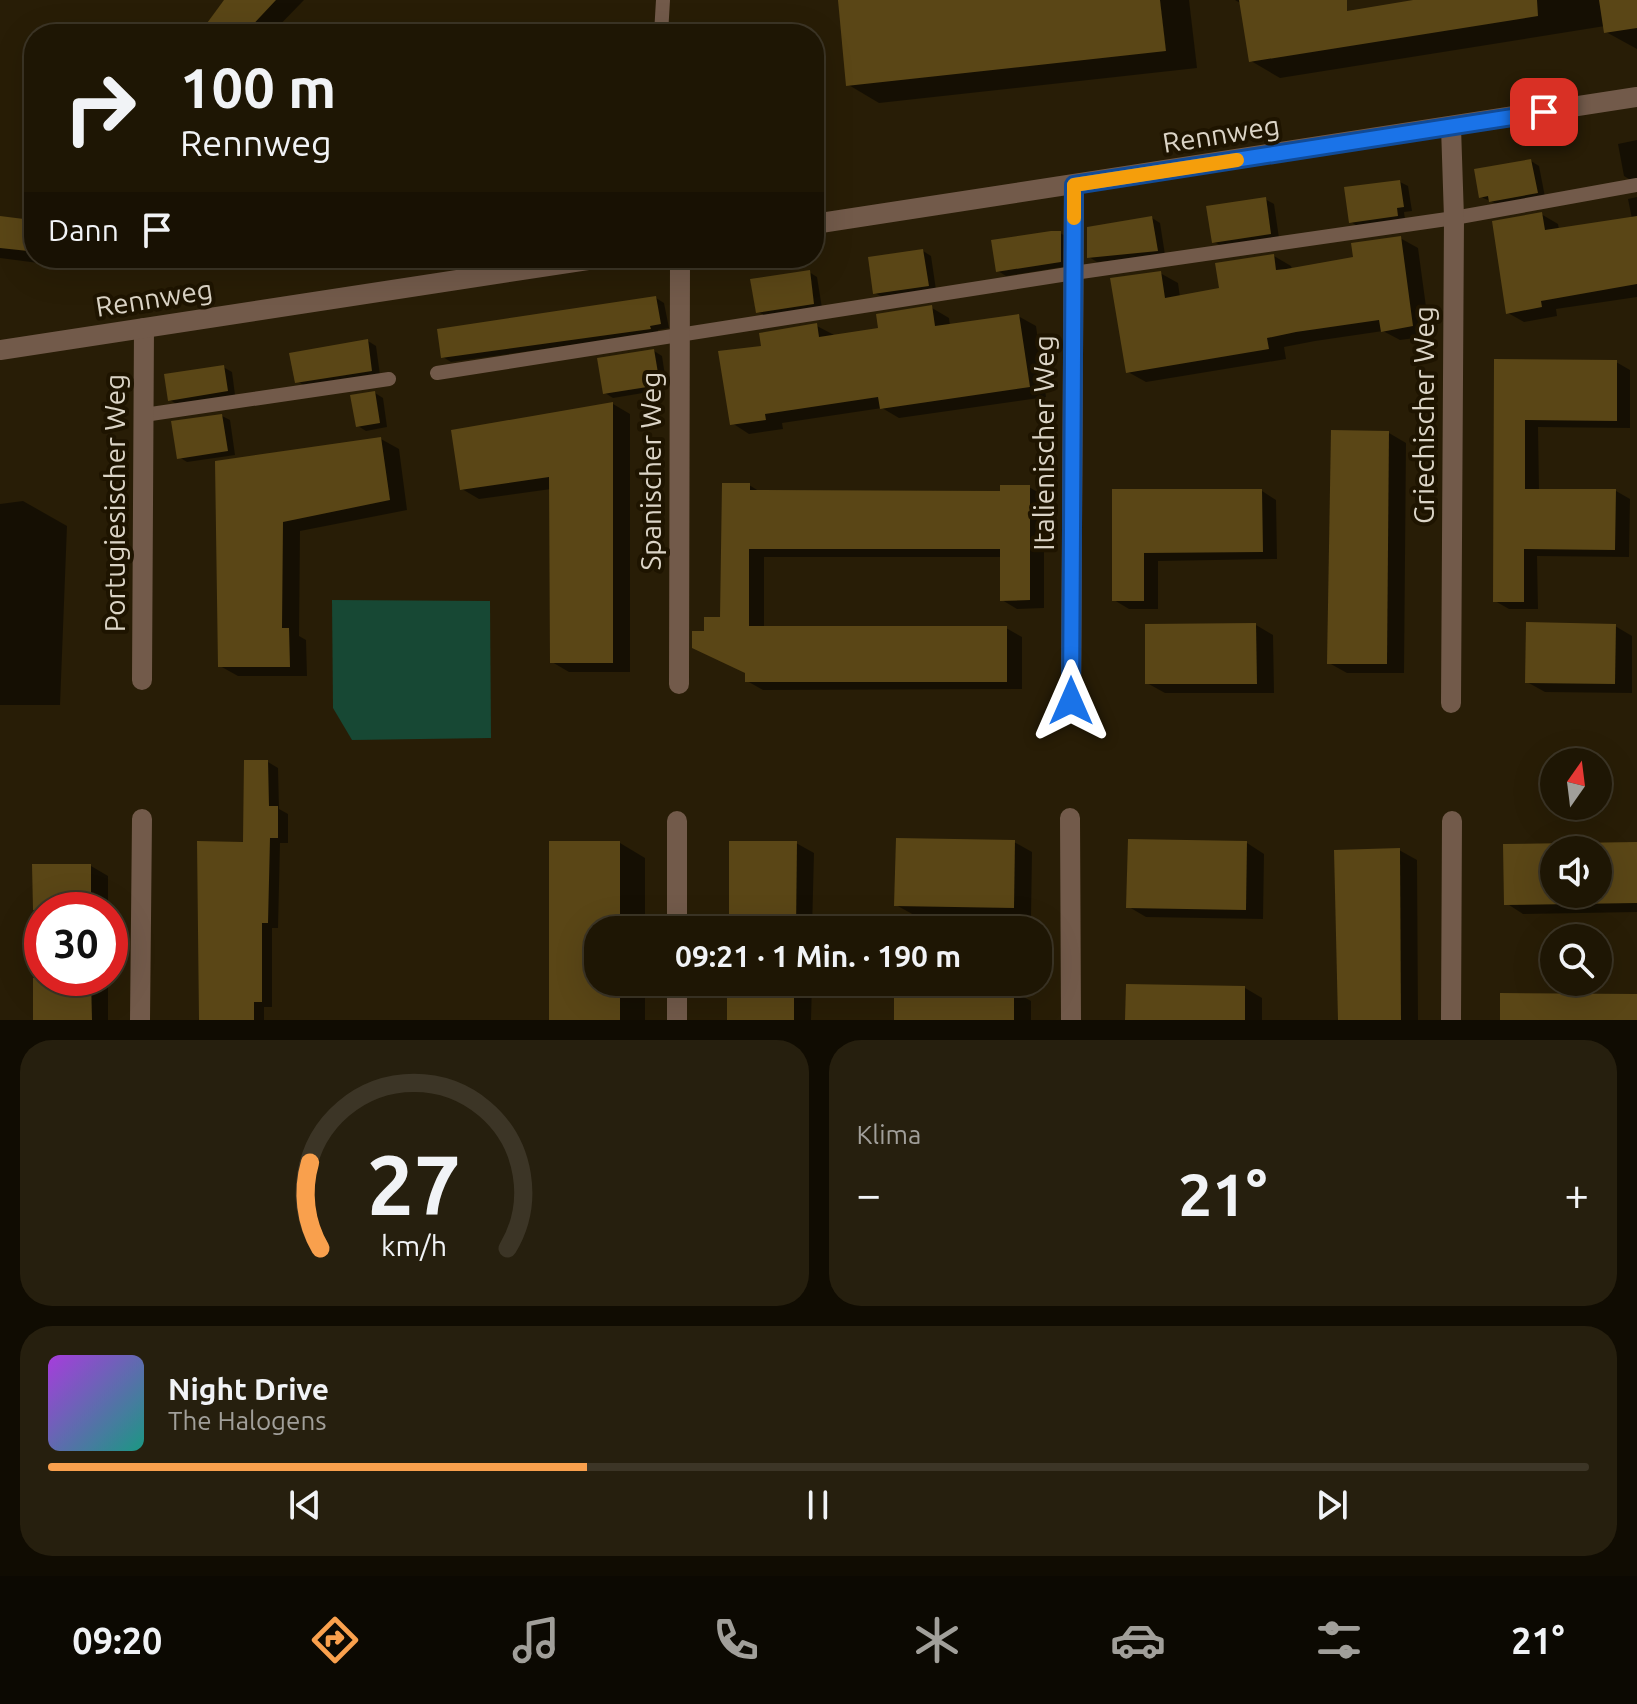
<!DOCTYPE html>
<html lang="de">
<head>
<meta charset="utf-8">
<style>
	:root { --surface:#1e1604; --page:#261f0e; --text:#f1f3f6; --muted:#a19f9a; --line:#3c3526; --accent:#f9a04d }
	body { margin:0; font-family:Ubuntu,sans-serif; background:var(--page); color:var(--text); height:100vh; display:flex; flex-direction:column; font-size:30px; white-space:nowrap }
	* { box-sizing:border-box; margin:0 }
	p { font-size:26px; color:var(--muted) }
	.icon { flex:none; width:44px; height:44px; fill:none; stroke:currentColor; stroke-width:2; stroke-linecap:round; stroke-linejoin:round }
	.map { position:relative; height:1020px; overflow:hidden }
	.sheet { display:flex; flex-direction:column; gap:20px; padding:20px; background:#100c02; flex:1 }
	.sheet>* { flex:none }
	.guide { position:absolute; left:24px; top:24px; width:800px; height:244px; border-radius:32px; box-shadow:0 8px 32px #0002,0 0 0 2px var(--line); background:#1e1604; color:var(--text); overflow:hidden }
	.needle { width:52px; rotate:14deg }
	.fabs { position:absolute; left:1540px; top:748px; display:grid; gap:16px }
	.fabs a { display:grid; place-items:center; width:72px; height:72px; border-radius:50%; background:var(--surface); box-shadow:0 8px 32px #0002,0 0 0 2px var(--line); font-size:40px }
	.speed { position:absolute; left:24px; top:892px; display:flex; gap:16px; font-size:40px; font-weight:700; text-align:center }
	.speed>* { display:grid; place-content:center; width:104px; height:104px; border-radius:50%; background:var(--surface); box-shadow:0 8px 32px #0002,0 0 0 2px var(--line); line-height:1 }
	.speed .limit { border:12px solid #d22; background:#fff; color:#111 }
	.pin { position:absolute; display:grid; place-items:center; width:68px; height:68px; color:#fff; margin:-34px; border-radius:16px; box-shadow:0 4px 12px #0006 }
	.me { position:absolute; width:88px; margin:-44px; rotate:0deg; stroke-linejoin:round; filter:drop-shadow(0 0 6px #0008) }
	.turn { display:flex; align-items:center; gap:28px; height:168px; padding:0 24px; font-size:36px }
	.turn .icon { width:104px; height:104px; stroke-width:2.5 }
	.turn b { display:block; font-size:56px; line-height:68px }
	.then { display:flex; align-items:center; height:76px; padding:0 24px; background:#0003; gap:16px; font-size:30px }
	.big { font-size:60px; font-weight:700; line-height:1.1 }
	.sheet .card { flex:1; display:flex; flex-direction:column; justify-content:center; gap:12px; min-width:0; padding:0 28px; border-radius:32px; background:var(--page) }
	.sheet .dial { align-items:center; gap:0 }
	.dial svg { height:208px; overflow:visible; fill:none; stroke:var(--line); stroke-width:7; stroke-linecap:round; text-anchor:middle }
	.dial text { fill:var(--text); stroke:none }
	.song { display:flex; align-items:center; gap:24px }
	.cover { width:96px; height:96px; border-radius:12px; background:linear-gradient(135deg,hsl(280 70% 55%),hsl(170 70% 35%)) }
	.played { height:8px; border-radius:4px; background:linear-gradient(90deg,var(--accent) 35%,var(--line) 35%) }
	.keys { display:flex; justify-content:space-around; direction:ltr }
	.heat { display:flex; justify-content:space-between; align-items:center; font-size:44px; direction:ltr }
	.sheet .tiles { flex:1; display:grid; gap:20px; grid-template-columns:1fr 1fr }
	.card:last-child { grid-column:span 2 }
	.trip { position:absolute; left:584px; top:916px; width:468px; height:80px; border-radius:32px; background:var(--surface); box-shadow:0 8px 32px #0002,0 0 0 2px var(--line); font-weight:700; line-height:80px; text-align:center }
	.dock { display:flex; height:128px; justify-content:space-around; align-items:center; background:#0c0902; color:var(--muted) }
	.dock .icon { width:56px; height:56px }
	.dock .on { color:var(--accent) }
	.dock b { font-size:36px; color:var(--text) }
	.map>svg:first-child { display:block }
	.green { fill:#174834 }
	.shadow { fill:#0007; fill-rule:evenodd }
	.building { fill:#5a4616; fill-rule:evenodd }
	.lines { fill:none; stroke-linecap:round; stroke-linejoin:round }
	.service { stroke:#725a4a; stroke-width:14 }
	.minor { stroke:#725a4a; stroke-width:20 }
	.tertiary { stroke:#725a4a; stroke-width:20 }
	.route-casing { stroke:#114b97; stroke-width:20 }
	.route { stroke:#1a73e8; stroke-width:14 }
	.slow { stroke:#f59e0b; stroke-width:14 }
	.labels { text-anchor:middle; stroke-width:8; stroke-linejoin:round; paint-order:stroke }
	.street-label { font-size:28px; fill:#dbd4c6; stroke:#1e1400 }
</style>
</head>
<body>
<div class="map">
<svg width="1637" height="1020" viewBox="0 0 1637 1020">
	<rect width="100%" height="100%" fill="#281d06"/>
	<path class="green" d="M 332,600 L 490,601 L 491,738 L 352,740 L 333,708 Z"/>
	<g class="shadow">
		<path d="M 227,0 L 304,0 L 271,34 L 202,34 Z"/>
		<path d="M 840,0 L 1189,0 L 1197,68 L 879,103 L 847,84 Z"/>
		<path d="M 1235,0 L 1320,0 L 1322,17 L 1415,0 L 1637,0 L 1637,49 L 1606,32 L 1605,26 L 1280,78 L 1251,61 L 1242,4 Z"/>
		<path d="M 1637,140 L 1637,184 L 1624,176 L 1618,144 Z"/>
		<path d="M 1531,161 L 1539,166 L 1545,197 L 1499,205 L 1481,197 Z"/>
		<path d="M 1400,182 L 1408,186 L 1412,211 L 1404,212 L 1405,220 L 1359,227 L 1351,222 Z"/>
		<path d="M 1637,197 L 1637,297 L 1556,309 L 1557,316 L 1524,322 L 1508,313 L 1541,214 L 1558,224 L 1559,230 L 1632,219 L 1628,199 Z"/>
		<path d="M 1265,199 L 1274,204 L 1279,238 L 1222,246 L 1214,242 Z"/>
		<path d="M 0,218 L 34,224 L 34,258 L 55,258 L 54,265 L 0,258 Z"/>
		<path d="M 1152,218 L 1160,223 L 1165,255 L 1097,262 L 1089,257 Z"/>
		<path d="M 1060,233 L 1069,238 L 1068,266 L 1006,276 L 998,271 Z"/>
		<path d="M 1400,238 L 1418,248 L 1430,336 L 1400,340 L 1383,331 L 1315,341 L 1284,347 L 1286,359 L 1146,382 L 1128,372 L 1160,273 L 1178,283 L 1180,297 L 1222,290 L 1274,256 L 1291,266 L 1292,270 L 1356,259 Z"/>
		<path d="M 923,251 L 931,256 L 936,290 L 884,298 L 875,293 Z"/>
		<path d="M 809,272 L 817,277 L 822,308 L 766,316 L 758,312 Z"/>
		<path d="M 656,298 L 664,303 L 669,328 L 658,330 L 658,333 L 451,362 L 443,357 Z"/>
		<path d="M 932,308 L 949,318 L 950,326 L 1018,316 L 1036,326 L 1046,397 L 899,418 L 882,408 L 782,423 L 783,429 L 749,434 L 732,423 L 764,348 L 817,326 L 836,336 L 881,330 Z"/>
		<path d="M 368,341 L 376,346 L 380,375 L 305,386 L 297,381 Z"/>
		<path d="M 654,351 L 662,356 L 667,389 L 613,398 L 605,393 Z"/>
		<path d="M 1496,361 L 1616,362 L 1630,370 L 1630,428 L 1538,427 L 1539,491 L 1616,491 L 1630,499 L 1629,557 L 1537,556 L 1538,609 L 1509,609 L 1495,601 Z"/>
		<path d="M 223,367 L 232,372 L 235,395 L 178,405 L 170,400 Z"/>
		<path d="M 375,393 L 383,398 L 387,427 L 366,431 L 358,426 Z"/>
		<path d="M 613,404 L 630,414 L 630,672 L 569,672 L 552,662 L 551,489 L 479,499 L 462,489 L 454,432 Z"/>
		<path d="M 222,416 L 230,420 L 235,455 L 187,462 L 179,457 Z"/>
		<path d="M 1389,433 L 1406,443 L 1404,673 L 1347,673 L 1329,663 Z"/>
		<path d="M 381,439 L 399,449 L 407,510 L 300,531 L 299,636 L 306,640 L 307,676 L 238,676 L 220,666 L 217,463 Z"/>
		<path d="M 749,485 L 762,493 L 1002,493 L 1029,487 L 1044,496 L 1044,608 L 1017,609 L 1002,600 L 1002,557 L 764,557 L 764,628 L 1006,628 L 1022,637 L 1022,689 L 763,690 L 747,681 L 747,673 L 706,633 L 722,619 Z"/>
		<path d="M 1114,491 L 1262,491 L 1276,500 L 1277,559 L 1158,561 L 1158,609 L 1129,609 L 1114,600 Z"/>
		<path d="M 23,501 L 67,526 L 60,705 L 0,705 L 0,504 Z"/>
		<path d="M 1256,625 L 1273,635 L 1274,693 L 1165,693 L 1147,683 Z"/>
		<path d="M 1615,626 L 1632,636 L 1632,693 L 1545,692 L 1527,682 Z"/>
		<path d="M 268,762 L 278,768 L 279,809 L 288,814 L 288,843 L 280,843 L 278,928 L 272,928 L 272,1007 L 264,1007 L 264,1020 L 200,1020 Z"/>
		<path d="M 1014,842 L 1032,852 L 1031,917 L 914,915 L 896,905 Z"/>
		<path d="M 620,843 L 645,858 L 645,930 L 598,930 L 598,982 L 645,982 L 645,1020 L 551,1020 Z"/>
		<path d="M 796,843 L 814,853 L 812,930 L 730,930 Z"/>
		<path d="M 1247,843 L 1264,854 L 1263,919 L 1146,917 L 1129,907 Z"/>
		<path d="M 1637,844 L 1637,912 L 1523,914 L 1506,903 L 1505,846 ZM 1554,850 L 1598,850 L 1598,894 L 1554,894 Z"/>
		<path d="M 1399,850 L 1417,860 L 1418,1020 L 1339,1020 Z"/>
		<path d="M 34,866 L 91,866 L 108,876 L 108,910 L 42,910 L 42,978 L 108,978 L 108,1020 L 34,1020 Z"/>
		<path d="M 730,982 L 812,982 L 811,1020 L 729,1020 Z"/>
		<path d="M 1245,988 L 1262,998 L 1262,1020 L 1127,1020 Z"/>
		<path d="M 1013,991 L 1031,1001 L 1031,1020 L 896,1020 Z"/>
	</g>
	<g class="building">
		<path d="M 224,0 L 276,0 L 244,34 L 199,34 Z"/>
		<path d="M 838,0 L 1160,0 L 1166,51 L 846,86 Z"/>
		<path d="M 1239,0 L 1347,0 L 1347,11 L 1413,0 L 1537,0 L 1538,16 L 1249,62 Z"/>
		<path d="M 1599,0 L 1637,0 L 1637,28 L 1604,33 Z"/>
		<path d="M 1531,159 L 1538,193 L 1489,202 L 1488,196 L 1479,198 L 1474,169 Z"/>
		<path d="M 1400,180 L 1404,207 L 1397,208 L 1398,216 L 1349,223 L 1344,187 Z"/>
		<path d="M 1266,197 L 1271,234 L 1212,243 L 1206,206 Z"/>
		<path d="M 1542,212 L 1545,230 L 1637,216 L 1637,284 L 1541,301 L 1542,307 L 1506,314 L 1492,221 Z"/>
		<path d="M 0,216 L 32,220 L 28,251 L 0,248 Z"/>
		<path d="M 1152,216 L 1158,251 L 1087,258 L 1087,227 Z"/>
		<path d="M 1051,231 L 1061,231 L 1061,262 L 996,272 L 991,240 Z"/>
		<path d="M 1401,236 L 1413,326 L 1381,332 L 1379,320 L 1296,332 L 1267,338 L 1269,349 L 1126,373 L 1110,278 L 1161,271 L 1165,298 L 1219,288 L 1215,263 L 1274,254 L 1276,270 L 1286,269 L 1353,257 L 1351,243 Z"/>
		<path d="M 923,249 L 929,286 L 873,294 L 868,257 Z"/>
		<path d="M 810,270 L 814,304 L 756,313 L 750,279 Z"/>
		<path d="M 656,296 L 661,324 L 650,326 L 651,329 L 441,358 L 437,329 Z"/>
		<path d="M 932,305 L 935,326 L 1019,314 L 1030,387 L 880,409 L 878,397 L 765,414 L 766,420 L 730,425 L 718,351 L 761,346 L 759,333 L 817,323 L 819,337 L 878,328 L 876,314 Z"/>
		<path d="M 368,339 L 372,371 L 295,383 L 289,353 Z"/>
		<path d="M 654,349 L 660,385 L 603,394 L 597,358 Z"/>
		<path d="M 1494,359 L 1617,360 L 1617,421 L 1525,420 L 1525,489 L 1616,489 L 1615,550 L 1524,549 L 1524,602 L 1493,602 Z"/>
		<path d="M 224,365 L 228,391 L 168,401 L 164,374 Z"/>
		<path d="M 375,391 L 380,423 L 356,427 L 350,395 Z"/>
		<path d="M 613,402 L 613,663 L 550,663 L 549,477 L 460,490 L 451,430 Z"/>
		<path d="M 222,414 L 228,451 L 177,459 L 171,421 Z"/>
		<path d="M 1331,430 L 1389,431 L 1387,664 L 1327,664 Z"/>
		<path d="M 381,437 L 390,500 L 283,522 L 282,628 L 289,628 L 290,667 L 218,667 L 215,461 Z"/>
		<path d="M 722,483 L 750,483 L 750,490 L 1000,491 L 1000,485 L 1030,485 L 1030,600 L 1000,601 L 1000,549 L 749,549 L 749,626 L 1007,626 L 1007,682 L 745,682 L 745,673 L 692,648 L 692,631 L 704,631 L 704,617 L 720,617 Z"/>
		<path d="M 1112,489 L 1262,489 L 1263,552 L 1144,553 L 1144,601 L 1112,601 Z"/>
		<path d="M 1526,622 L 1616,624 L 1615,684 L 1525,683 Z"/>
		<path d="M 1256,623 L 1257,684 L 1145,684 L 1145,624 Z"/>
		<path d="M 244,760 L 268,760 L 269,806 L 278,806 L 278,838 L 270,838 L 268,923 L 262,923 L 262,1002 L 254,1002 L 254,1020 L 199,1020 L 197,841 L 243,842 Z"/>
		<path d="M 896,838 L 1015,840 L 1014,908 L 894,906 Z"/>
		<path d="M 1128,839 L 1247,841 L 1246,910 L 1126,908 Z"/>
		<path d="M 549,841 L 620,841 L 620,930 L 598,930 L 598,982 L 620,982 L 620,1020 L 549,1020 Z"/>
		<path d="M 729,841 L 797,841 L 796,930 L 729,930 Z"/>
		<path d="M 1637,842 L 1637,903 L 1504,905 L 1503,844 ZM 1554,850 L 1598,850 L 1598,894 L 1554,894 Z"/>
		<path d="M 1400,848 L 1401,1020 L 1338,1020 L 1334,850 Z"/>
		<path d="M 32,864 L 91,864 L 91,910 L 33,910 Z"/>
		<path d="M 33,978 L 91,978 L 92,1020 L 33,1020 Z"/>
		<rect x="727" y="982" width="67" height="38"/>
		<path d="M 1126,984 L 1245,986 L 1245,1020 L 1125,1020 Z"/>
		<path d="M 894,987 L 1014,989 L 1014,1020 L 894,1020 Z"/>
		<path d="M 1500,993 L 1637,994 L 1637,1020 L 1500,1020 Z"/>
	</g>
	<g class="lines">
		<g class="service">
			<path d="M 661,34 L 663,0"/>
			<path d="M 437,373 L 1074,273 L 1454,218 L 1637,185"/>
			<path d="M 144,415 L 389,379"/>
		</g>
		<g class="minor">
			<path d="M 142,680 L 144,328"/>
			<path d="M 679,684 L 680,258"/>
			<path d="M 1071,701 L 1074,185"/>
			<path d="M 1451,703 L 1454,218 L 1451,127"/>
			<path d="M 1070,818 L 1071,1020"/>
			<path d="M 677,930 L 677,821"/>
			<path d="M 140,1020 L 142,819"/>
			<path d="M 677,1020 L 677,982"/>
			<path d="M 1451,1020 L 1452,821"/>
		</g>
		<g class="tertiary">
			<path d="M 814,224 L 1637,97"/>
			<path d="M 0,350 L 601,258"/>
		</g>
	</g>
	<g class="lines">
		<defs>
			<path id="route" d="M 1071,701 L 1074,185 L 1544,112"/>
		</defs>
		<use href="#route" class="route-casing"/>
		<use href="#route" class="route"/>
		<path class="slow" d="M 1074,218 L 1074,185 L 1237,160"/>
	</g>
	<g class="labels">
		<g class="street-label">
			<text transform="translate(1221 134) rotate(-9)" y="10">Rennweg</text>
			<text transform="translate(154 298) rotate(-9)" y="10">Rennweg</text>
			<text transform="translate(1424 415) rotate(-90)" y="10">Griechischer Weg</text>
			<text transform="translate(1044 443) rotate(-90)" y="10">Italienischer Weg</text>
			<text transform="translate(651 471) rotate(-90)" y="10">Spanischer Weg</text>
			<text transform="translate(115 503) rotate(-90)" y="10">Portugiesischer Weg</text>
		</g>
	</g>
</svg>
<div class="fabs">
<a><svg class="needle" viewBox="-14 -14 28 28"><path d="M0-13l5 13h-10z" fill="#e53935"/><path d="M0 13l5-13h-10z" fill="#a19f9a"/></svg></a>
<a><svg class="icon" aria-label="sound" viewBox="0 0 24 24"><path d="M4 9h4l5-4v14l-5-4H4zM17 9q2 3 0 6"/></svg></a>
<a><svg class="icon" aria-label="search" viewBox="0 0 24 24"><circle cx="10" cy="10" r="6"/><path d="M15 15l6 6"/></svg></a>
</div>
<div class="speed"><div class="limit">30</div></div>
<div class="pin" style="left:1544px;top:112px;background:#d93025"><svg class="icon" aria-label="arrive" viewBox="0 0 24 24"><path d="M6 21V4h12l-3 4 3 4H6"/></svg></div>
<svg class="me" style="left:1071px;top:701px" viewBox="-20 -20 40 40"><path d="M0-17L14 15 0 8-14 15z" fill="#1a73e8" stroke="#fff" stroke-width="4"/></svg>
<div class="trip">09:21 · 1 Min. · 190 m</div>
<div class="guide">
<div class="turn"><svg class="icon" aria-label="right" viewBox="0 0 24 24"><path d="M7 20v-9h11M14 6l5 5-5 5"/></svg><div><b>100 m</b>Rennweg</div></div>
<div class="then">Dann<svg class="icon" aria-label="arrive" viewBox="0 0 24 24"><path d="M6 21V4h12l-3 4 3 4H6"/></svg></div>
</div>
</div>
<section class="sheet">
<div class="tiles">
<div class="card dial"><svg viewBox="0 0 100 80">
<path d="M14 69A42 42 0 1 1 86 69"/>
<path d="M14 69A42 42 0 0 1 10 36" stroke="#f9a04d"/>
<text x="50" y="56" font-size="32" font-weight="700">27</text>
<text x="50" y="72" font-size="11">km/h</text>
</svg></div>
<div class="card"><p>Klima</p>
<div class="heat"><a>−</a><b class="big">21°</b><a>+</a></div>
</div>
<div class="card">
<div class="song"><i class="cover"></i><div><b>Night Drive</b><p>The Halogens</p></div></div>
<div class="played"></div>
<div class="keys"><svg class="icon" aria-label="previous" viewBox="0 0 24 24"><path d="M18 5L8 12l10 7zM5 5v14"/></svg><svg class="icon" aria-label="pause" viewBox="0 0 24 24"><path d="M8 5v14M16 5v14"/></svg><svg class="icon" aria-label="next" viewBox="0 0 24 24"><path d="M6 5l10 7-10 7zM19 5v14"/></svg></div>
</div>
</div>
</section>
<nav class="dock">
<b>09:20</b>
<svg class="icon on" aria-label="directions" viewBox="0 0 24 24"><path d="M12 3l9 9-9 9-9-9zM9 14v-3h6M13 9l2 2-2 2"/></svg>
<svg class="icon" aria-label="music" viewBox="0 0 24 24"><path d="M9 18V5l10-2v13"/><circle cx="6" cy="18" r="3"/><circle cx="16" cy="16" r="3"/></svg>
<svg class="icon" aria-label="phone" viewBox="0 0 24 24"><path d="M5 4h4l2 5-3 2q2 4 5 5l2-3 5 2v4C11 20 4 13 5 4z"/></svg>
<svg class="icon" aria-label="climate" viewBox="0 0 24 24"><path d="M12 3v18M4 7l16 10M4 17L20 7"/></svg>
<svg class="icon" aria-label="car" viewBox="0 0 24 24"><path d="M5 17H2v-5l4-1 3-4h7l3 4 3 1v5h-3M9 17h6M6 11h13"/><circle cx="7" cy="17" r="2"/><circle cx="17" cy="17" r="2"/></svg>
<svg class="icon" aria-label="filters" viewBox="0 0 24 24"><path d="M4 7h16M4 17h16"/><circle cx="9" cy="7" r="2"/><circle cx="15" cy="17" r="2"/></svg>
<b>21°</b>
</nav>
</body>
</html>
